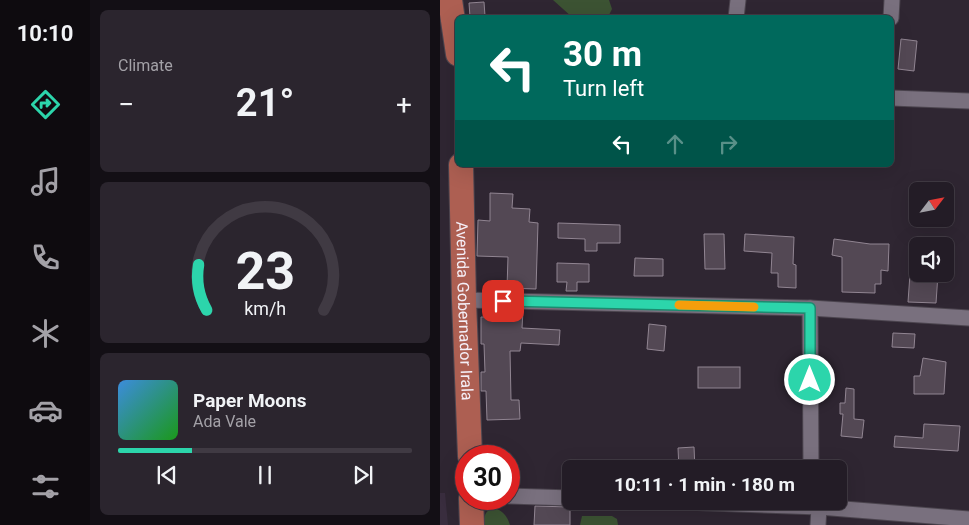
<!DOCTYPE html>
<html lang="en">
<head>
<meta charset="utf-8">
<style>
	:root { --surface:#231c26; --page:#2b252e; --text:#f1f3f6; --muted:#a3a1a7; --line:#403a43; --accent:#2cd5ab }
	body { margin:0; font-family:Roboto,sans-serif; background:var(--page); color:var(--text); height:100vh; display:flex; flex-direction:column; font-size:19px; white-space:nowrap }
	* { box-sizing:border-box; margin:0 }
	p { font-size:16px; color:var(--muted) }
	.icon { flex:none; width:28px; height:28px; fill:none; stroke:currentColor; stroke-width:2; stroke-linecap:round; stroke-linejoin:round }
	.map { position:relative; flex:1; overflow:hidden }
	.sheet { display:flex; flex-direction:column; gap:10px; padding:10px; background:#130f15; width:350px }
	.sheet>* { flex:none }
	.guide { position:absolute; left:15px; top:15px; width:439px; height:152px; border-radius:8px; box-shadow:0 5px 20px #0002,0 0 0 1px var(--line); background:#00695c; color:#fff; overflow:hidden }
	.needle { width:32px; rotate:58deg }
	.tools { position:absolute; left:469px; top:182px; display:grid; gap:10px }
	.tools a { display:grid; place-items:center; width:45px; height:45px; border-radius:8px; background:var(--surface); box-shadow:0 5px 20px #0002,0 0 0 1px var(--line); font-size:25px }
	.speed { position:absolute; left:15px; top:445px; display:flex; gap:10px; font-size:25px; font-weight:700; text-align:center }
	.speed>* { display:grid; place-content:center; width:65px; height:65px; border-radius:50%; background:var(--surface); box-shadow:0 5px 20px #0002,0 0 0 1px var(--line); line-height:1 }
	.speed .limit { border:8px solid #d22; background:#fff; color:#111 }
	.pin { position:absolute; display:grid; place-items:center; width:42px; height:42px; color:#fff; margin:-21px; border-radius:10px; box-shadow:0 2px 8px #0006 }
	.me { position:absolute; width:55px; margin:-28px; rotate:0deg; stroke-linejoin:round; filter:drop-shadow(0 0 4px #0008) }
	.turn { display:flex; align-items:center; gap:18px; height:105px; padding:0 25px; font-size:22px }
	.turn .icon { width:65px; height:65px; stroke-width:2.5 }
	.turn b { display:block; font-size:35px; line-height:42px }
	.lanes { display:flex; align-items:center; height:48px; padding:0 25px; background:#0003; justify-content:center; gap:25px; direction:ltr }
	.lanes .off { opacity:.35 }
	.big { font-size:38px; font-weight:700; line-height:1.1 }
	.sheet .widget { flex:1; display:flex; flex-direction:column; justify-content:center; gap:8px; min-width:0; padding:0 18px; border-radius:8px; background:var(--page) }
	.sheet .dial { align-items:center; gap:0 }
	.dial svg { height:130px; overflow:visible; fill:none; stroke:var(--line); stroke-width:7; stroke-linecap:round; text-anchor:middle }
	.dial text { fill:var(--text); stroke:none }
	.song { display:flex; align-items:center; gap:15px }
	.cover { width:60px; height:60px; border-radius:8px; background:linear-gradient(135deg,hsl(210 70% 55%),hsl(120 70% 35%)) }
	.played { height:5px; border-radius:2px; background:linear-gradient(90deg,var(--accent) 25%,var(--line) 25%) }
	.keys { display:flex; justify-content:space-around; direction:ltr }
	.heat { display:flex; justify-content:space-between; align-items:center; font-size:28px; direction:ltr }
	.trip { position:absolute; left:122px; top:460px; width:285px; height:50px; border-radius:8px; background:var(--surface); box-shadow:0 5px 20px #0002,0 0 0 1px var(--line); font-weight:700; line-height:50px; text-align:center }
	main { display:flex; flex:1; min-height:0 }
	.menu { display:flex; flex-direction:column; width:90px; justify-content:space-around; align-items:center; background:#0e0b0f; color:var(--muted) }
	.menu .icon { width:35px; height:35px }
	.menu .current { color:var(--accent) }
	.menu b { font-size:22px; color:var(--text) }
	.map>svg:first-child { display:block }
	.built { fill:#392d3e }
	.green { fill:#3c5333 }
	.building { fill:#534854; stroke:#918592 }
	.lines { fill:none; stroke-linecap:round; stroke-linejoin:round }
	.minor-casing { stroke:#4c454f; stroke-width:17 }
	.primary-casing { stroke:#4c454f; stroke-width:26 }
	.minor { stroke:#79707e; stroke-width:15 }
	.primary { stroke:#ad5f52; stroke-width:24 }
	.route-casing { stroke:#1d8a6f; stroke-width:12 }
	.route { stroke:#2cd5ab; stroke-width:9 }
	.slow { stroke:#f59e0b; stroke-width:9 }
	.labels { text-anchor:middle; stroke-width:5; stroke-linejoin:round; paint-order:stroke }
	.street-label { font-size:16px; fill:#f5eff7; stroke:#2f2632 }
</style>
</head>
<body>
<main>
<nav class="menu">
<b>10:10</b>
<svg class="icon current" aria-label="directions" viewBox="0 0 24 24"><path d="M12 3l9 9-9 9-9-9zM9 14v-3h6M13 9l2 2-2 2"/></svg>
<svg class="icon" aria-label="music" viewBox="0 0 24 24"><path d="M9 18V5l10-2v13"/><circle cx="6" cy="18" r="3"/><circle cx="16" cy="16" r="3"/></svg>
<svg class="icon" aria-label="phone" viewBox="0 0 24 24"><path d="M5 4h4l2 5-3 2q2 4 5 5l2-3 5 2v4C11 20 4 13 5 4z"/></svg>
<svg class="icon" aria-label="climate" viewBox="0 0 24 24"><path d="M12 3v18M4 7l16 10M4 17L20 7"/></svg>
<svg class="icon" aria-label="car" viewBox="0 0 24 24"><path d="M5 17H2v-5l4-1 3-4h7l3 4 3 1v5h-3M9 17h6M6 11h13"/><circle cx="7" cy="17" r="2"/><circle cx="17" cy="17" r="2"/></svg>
<svg class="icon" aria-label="filters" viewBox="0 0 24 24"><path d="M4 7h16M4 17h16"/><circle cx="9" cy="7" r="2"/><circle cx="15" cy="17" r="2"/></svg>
</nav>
<section class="sheet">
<div class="widget"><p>Climate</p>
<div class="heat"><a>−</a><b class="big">21°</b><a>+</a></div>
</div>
<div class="widget dial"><svg viewBox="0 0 100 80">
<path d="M14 69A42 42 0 1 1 86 69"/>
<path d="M14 69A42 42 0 0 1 9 41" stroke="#2cd5ab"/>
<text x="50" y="56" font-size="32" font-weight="700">23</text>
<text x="50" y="72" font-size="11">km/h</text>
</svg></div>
<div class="widget">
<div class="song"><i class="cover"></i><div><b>Paper Moons</b><p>Ada Vale</p></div></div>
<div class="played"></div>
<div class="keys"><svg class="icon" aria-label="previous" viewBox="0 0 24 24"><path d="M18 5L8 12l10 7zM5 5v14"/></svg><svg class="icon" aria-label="pause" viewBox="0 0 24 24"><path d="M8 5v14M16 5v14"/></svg><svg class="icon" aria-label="next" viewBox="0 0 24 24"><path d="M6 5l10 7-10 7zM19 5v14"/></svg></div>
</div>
</section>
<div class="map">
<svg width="529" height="525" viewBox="0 0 529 525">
	<rect width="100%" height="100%" fill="#2f2632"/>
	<path class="built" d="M 0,493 L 5,493 L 8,525 L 0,525 Z"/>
	<g class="green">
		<path d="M 113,0 L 169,0 L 172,9 L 168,17 L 132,17 Z"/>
		<path d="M 53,508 C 63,510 67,516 70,525 L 44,525 C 44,516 44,512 53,508 Z"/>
		<path d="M 142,516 L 172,516 L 177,519 L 178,525 L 140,525 Z"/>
	</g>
	<g class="building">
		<path d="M 44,2 L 45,16 L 30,17 L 29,3 Z"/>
		<path d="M 461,39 L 477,41 L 474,71 L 458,69 Z"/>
		<path d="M 50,193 L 73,194 L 72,208 L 90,209 L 89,222 L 98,223 L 96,289 L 67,288 L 68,257 L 37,256 L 38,220 L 50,221 Z"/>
		<path d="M 118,223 L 180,225 L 180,243 L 157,243 L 157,251 L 145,251 L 145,239 L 118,238 Z"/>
		<path d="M 264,234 L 284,234 L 285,269 L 265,269 Z"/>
		<path d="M 305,234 L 354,237 L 353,264 L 356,265 L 356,288 L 338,287 L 338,273 L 331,273 L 332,253 L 304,251 Z"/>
		<path d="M 394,239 L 430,244 L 449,244 L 448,271 L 441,270 L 441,284 L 435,284 L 435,293 L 402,292 L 402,257 L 392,255 Z"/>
		<path d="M 195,258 L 223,259 L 223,276 L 194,276 Z"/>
		<path d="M 117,263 L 149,264 L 149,282 L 137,282 L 137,291 L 126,291 L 127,282 L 117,282 Z"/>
		<path d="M 470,274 L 498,274 L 496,303 L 468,302 Z"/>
		<path d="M 63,310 L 83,311 L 82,328 L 120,330 L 119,345 L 81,343 L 80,351 L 70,351 L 71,400 L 79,400 L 80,419 L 47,420 L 46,391 L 41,391 L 41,372 L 45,372 L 44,344 L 41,344 L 41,317 L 63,317 Z"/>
		<path d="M 209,324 L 226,326 L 224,351 L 207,349 Z"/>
		<path d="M 453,333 L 475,334 L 474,348 L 452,347 Z"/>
		<path d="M 483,358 L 506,362 L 504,394 L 474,394 L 474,376 L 480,376 Z"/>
		<rect x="258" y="367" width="42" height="21"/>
		<path d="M 406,388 L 414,389 L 414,419 L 424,420 L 422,438 L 401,436 L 403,414 L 400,414 L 400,403 L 405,403 Z"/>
		<path d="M 484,424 L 520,426 L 518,451 L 454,447 L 455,436 L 483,438 Z"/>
		<path d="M 254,447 L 255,469 L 239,469 L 238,448 Z"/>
		<path d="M 95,506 L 130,507 L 130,525 L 94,525 Z"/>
	</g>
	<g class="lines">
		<defs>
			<g id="minor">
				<path d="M 296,18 L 298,0"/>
				<path d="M 451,18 L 452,0"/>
				<path d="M 451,98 L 529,101"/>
				<path d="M 24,300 L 370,308 L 529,318"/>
				<path d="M 370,308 L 371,469"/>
				<path d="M 69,496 L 131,498"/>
				<path d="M 217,501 L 379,507 L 529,519"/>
				<path d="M 378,525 L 379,507"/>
			</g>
			<g id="primary">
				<path d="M 10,0 L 18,54"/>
				<path id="s1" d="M 21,165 L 24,300 L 30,456"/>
				<path d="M 31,499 L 32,525"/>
			</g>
		</defs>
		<use href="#minor" class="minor-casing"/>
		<use href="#primary" class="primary-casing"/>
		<use href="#minor" class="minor"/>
		<use href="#primary" class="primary"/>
	</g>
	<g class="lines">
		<defs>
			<path id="route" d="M 63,301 L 370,308 L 370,380"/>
		</defs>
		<use href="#route" class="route-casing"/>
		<use href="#route" class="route"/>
		<path class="slow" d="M 239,305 L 314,307"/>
	</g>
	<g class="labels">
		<g class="street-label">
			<text dy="6" stroke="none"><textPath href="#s1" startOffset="146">Avenida Gobernador Irala</textPath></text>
		</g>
	</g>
</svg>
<div class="tools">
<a><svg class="needle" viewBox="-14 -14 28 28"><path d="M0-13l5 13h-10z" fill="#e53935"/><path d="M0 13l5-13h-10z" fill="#a3a1a7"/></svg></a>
<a><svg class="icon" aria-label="sound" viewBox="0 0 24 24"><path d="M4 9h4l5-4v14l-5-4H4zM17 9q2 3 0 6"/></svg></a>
</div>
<div class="speed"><div class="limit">30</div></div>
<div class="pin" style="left:63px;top:301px;background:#d93025"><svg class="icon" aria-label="arrive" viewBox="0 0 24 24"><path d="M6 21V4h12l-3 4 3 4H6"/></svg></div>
<svg class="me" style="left:370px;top:380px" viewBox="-20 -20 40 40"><circle r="17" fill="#2cd5ab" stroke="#fff" stroke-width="3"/><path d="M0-11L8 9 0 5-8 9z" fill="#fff"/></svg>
<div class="trip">10:11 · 1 min · 180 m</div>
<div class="guide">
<div class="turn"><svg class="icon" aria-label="left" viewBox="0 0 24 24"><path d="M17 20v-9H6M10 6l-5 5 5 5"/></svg><div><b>30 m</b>Turn left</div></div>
<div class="lanes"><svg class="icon" aria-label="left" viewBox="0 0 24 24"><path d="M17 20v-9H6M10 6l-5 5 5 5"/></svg><svg class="icon off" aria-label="ahead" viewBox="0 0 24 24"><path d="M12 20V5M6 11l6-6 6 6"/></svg><svg class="icon off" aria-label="right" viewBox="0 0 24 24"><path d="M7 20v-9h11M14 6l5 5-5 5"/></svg></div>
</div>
</div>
</main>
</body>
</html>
